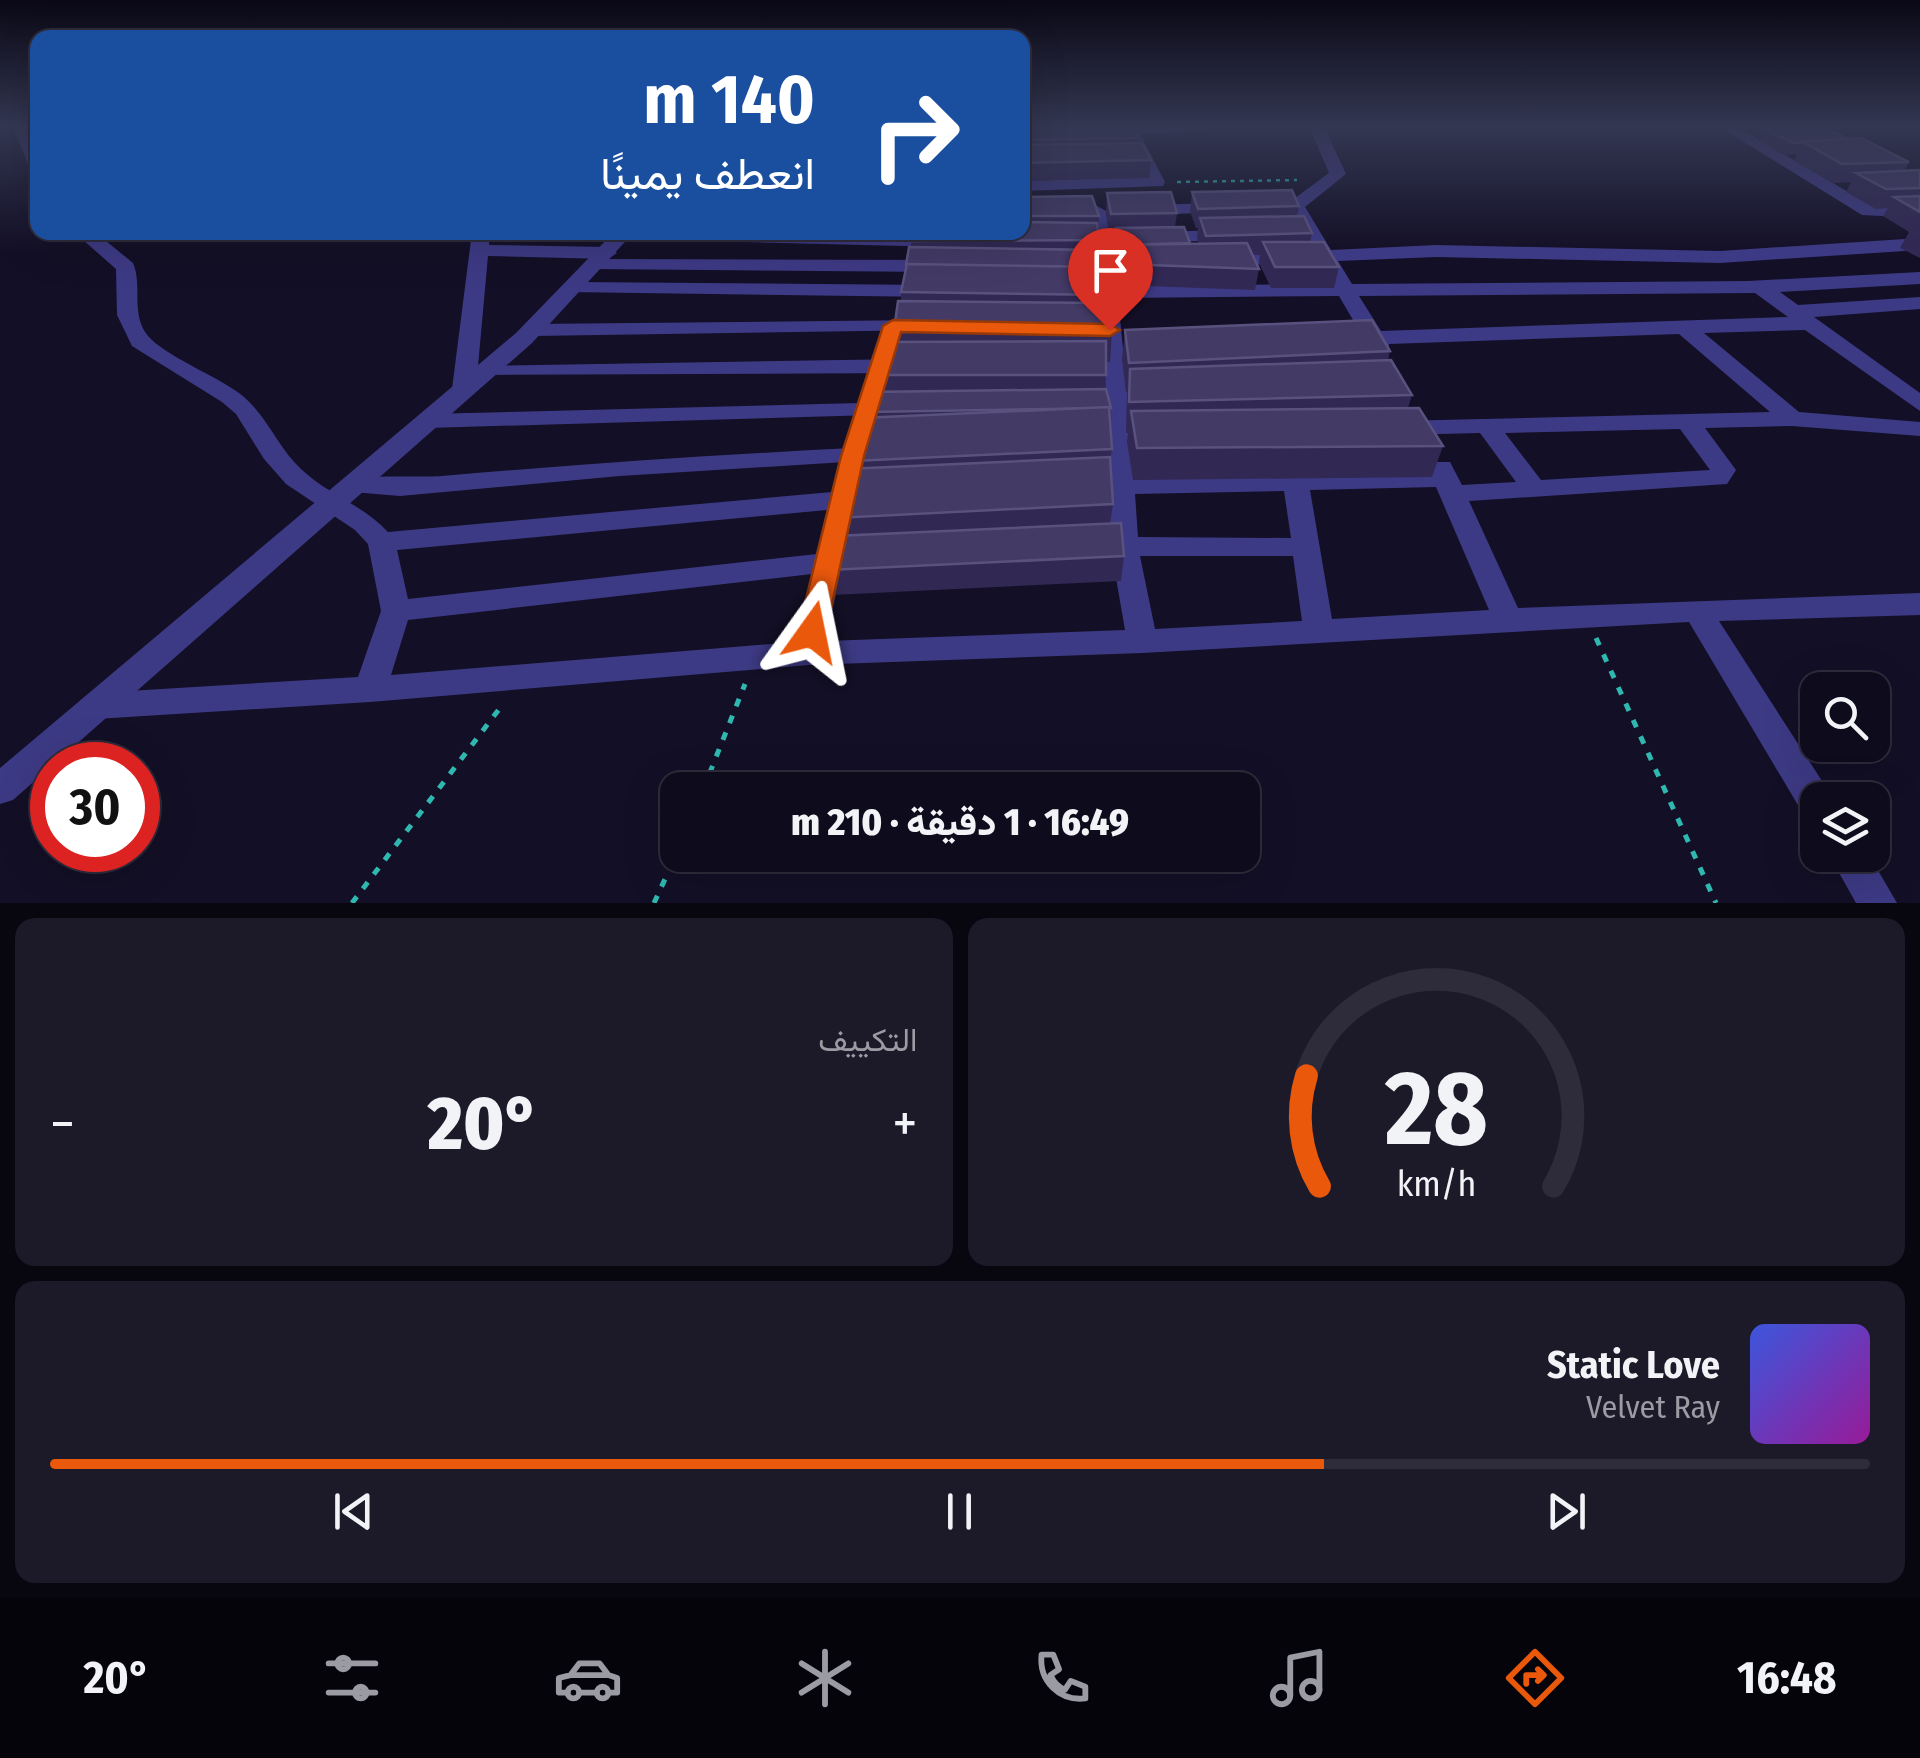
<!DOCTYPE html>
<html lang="ar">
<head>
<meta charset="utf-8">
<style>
	:root { --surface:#0e0b1c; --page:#1c1929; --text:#f1f3f6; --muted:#9b9ba3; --line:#2e2b3b; --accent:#ea580c }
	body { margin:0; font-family:"Fira Sans Condensed",Vazirmatn,sans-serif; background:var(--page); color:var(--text); direction:rtl; height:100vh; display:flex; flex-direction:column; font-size:38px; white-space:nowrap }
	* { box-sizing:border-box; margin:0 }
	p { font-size:32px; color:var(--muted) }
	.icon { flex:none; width:55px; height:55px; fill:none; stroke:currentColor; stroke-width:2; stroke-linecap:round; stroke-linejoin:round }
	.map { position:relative; height:903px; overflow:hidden; direction:ltr }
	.details { display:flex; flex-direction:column; gap:15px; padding:15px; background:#08060f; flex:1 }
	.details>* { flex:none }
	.top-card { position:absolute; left:30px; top:30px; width:1000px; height:210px; border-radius:20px; box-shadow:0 10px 40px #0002,0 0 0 2px var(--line); direction:rtl; background:#1a4fa0; color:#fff; overflow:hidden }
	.tools { position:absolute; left:1800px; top:672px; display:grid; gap:20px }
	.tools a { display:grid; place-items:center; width:90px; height:90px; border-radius:20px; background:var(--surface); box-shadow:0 10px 40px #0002,0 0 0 2px var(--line); font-size:50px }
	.speed { position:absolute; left:30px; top:742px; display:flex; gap:20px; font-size:50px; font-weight:700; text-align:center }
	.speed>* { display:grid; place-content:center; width:130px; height:130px; border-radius:50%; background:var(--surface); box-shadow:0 10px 40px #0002,0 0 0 2px var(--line); line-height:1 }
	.speed .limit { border:15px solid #d22; background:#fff; color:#111 }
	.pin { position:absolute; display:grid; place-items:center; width:85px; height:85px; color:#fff; margin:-102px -42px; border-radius:50% 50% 50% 0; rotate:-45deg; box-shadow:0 0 10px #0007 }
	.pin .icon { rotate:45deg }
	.me { position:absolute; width:110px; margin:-55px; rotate:12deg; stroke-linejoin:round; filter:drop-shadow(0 0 8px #0008) }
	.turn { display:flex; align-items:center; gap:35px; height:210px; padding:0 50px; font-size:45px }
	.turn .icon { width:130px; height:130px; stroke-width:2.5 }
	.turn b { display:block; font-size:70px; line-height:85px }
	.big { font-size:75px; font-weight:800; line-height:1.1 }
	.details .card { flex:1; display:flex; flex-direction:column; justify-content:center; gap:15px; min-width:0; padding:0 35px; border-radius:20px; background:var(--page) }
	.details .dial { align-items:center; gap:0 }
	.dial svg { height:260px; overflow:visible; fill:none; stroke:var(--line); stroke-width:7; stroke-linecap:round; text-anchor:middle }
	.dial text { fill:var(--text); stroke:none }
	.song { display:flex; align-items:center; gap:30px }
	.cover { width:120px; height:120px; border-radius:15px; background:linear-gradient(135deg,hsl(230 70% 55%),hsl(300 70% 35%)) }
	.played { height:10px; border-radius:5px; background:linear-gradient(90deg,var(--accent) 70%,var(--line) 70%) }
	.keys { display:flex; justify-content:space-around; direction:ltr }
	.heat { display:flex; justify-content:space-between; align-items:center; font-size:55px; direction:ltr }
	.details .tiles { flex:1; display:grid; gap:15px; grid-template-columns:1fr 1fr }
	.card:last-child { grid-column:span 2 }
	.trip { position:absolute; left:660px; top:772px; width:600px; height:100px; border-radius:20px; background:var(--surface); box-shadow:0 10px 40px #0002,0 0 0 2px var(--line); font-weight:800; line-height:100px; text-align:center; direction:rtl }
	.menu { display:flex; height:160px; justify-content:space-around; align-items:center; background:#06040b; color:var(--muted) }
	.menu .icon { width:70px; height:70px }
	.menu .selected { color:var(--accent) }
	.menu b { font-size:45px; color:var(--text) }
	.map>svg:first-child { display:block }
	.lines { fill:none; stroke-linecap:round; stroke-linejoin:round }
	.path-far1 { stroke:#2fb8b0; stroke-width:2.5; stroke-dasharray:4 5; stroke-linecap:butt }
	.path { stroke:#2fb8b0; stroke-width:5; stroke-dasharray:8 10; stroke-linecap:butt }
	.minor { fill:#3d3a85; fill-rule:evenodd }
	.tertiary { fill:#3d3a85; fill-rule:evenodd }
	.wall { fill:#312854 }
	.building { fill:#433a66; stroke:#5a527e; stroke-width:2.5 }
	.route { fill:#ea580c; stroke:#983908; stroke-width:2.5 }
</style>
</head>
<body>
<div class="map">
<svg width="1920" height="903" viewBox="0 0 1920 903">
	<rect width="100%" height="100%" fill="#130f26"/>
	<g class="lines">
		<path class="path-far1" d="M 1177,182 L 1297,180"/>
		<g class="path">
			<path d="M 1596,638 L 1716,903"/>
			<path d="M 703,790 L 745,684"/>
			<path d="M 352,903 L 503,704"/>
			<path d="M 654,903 L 678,851"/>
		</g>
		<g class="minor">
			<path d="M 13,126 L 28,126 L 38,149 L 38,174 L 30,169 Z"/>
			<path d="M 1121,126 L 1214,126 L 1207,130 L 1140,134 L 1165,182 L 1163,186 L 1022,191 L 1022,181 L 1146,177 Z"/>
			<path d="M 1309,126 L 1324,126 L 1346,174 L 1305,207 L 1331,250 L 1436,245 L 1720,251 L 1920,238 L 1920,250 L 1720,263 L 1436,257 L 1338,261 L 1352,284 L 1748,281 L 1920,272 L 1920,284 L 1780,292 L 1798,305 L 1920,297 L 1920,309 L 1814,317 L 1920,393 L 1920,411 L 1805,330 L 1704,333 L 1799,412 L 1920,422 L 1920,436 L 1792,426 L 1705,428 L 1736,470 L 1727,484 L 1469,501 L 1518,608 L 1920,593 L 1920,615 L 1719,621 L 1831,795 L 1833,800 L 1818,800 L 1818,821 L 1805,817 L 1689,622 L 1142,653 L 808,665 L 370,702 L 96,719 L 84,715 L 80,706 L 84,697 L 96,693 L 358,677 L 381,611 L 368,544 L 355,530 L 286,484 L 264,459 L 236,414 L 222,402 L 132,346 L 117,315 L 116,269 L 74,232 L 95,232 L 133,263 C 143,286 130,314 148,336 C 164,355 216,376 239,393 C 266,413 277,447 301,469 C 327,494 363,505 388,532 L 832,492 L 837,481 L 855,481 L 858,490 L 874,489 L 887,497 L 883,503 L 855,507 L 846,550 L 873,551 L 877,558 L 873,565 L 841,570 L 826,641 L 1125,630 L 1112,555 L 1083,553 L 1079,546 L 1083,539 L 1110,537 L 1109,495 L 1078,495 L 1065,487 L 1078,479 L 1108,478 L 1107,444 L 1077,443 L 1065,436 L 1077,429 L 1107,429 L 1105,375 L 1071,375 L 1060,368 L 1071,361 L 1105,361 L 1098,298 L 1070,298 L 1060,292 L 1070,286 L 1097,286 L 1092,245 L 1065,246 L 1056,240 L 1065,234 L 1091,234 L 1088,211 L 1097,206 L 1106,211 L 1109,233 L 1230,230 L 1239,235 L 1230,240 L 1111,244 L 1116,286 L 1332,284 L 1319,262 L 1222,266 L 1212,260 L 1222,254 L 1313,250 L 1291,212 L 1273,207 L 1291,201 L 1329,173 ZM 1755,293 L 1788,317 L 1381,331 L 1359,296 ZM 1339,296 L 1360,332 L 1341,334 L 1338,339 L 1341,344 L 1367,345 L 1372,353 L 1388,353 L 1389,344 L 1679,334 L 1770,412 L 1397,421 L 1385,428 L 1397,435 L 1480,433 L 1516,482 L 1462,485 L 1450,462 L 1432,462 L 1430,471 L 1134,478 L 1132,444 L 1162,444 L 1174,437 L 1162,430 L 1131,429 L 1118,298 ZM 1680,429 L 1710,470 L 1541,480 L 1505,433 ZM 1436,487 L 1489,610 L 1332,619 L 1310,490 ZM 1284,491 L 1291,538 L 1138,537 L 1135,494 ZM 827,510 L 817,554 L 408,599 L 397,550 ZM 1140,556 L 1293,556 L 1302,621 L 1155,629 ZM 812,574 L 795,642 L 391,675 L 408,620 Z"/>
			<path d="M 1718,126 L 1736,126 L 1872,206 L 1920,208 L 1920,218 L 1862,215 Z"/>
			<path d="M 1222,203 L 1228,204 L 1228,212 L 1142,215 L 1133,210 L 1142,205 Z"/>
			<path d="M 472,232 L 490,232 L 489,245 L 608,247 L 617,253 L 608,259 L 488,256 L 478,366 L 906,359 L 917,366 L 906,373 L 477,375 L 472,394 L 456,394 L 452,389 Z"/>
			<path d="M 808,232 L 945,235 L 954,241 L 945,247 L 624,239 L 615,234 Z"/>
			<path d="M 597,259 L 937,260 L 947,266 L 937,272 L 590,269 L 590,261 Z"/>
			<path d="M 575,282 L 935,285 L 945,291 L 935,297 L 568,292 L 565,288 Z"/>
			<path d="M 925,320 L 932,322 L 932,330 L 533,336 L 522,330 L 533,324 Z"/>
			<path d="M 900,402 L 908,404 L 912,409 L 908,414 L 427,428 L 415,421 L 427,414 Z"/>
			<path d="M 852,448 L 865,456 L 861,461 L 620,476 L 400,496 L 352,492 L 339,484 C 347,473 422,478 442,476 C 579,464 715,455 852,448 Z"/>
			<path d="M 1829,855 L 1869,855 L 1897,903 L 1856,903 Z"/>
		</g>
		<path class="tertiary" d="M 614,232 L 634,232 L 532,343 L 13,800 L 0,804 L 0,768 L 516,333 Z"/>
	</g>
	<g class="wall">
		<path d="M 1022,126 L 1135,126 L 1138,138 L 1138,143 L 1151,160 L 1149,178 L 1022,181 Z"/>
		<path d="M 1762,128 L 1848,139 L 1909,162 L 1904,171 L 1920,170 L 1920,258 L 1900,248 L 1909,232 L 1883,216 L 1888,208 L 1876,209 L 1846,192 L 1851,182 L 1833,183 L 1794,161 L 1797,154 L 1787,155 L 1757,140 Z"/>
		<path d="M 1192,192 L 1299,206 L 1297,216 L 1312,233 L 1310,242 L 1339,267 L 1334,288 L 1271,288 L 1259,263 L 1260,255 L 1253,255 L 1259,269 L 1255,290 L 1119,285 L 1115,266 L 1115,234 L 1109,234 L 1106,212 L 1107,193 L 1177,213 L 1175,227 L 1190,243 L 1199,244 L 1197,238 L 1198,228 L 1196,228 L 1190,211 Z"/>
		<path d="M 1022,197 L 1099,216 L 1098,250 L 1103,267 L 1102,280 L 1105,295 L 1104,303 L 1112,333 L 1110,362 L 1106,362 L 1105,389 L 1111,408 L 1112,449 L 1110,462 L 1113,504 L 1110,524 L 1124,556 L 1121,581 L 832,595 L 829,570 L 838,536 L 836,518 L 854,468 L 854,461 L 869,417 L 871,392 L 870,375 L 895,342 L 894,330 L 901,301 L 901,292 L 911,247 L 911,241 L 1022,232 Z"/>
		<path d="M 697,232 L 896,232 L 894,237 Z"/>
		<path d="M 1125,330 L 1390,351 L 1388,360 L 1412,395 L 1408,408 L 1443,446 L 1432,477 L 1133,480 L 1127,442 L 1128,433 L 1126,433 L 1127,392 L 1126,392 L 1122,359 Z"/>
	</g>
	<g class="building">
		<path d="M 1065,126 L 1135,126 L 1138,138 L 1022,140 L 1022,128 Z"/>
		<path d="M 1793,126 L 1820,126 L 1848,139 L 1793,143 L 1762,128 Z"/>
		<path d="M 1861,138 L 1909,162 L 1842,164 L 1803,142 Z"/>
		<path d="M 1142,143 L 1151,160 L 1022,163 L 1022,145 Z"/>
		<path d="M 1920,170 L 1920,188 L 1886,189 L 1856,173 Z"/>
		<path d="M 1292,190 L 1299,206 L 1198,209 L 1192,192 Z"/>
		<path d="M 1171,192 L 1177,213 L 1111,214 L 1107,193 Z"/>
		<path d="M 1092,196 L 1099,216 L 1022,216 L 1022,197 Z"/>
		<path d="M 1920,196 L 1920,212 L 1894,197 Z"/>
		<path d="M 1304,216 L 1312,233 L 1206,236 L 1200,218 Z"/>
		<path d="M 1022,222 L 1097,223 L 1099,240 L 911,241 L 913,232 L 1022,232 Z"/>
		<path d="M 1184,227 L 1190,243 L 1117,245 L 1116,228 Z"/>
		<path d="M 1263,242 L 1324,242 L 1339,267 L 1275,267 Z"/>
		<path d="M 1247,243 L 1259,269 L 1121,264 L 1117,245 Z"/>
		<path d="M 909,247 L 1100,250 L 1103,267 L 906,265 Z"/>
		<path d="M 907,264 L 1100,267 L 1105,295 L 901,292 Z"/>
		<path d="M 898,301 L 1107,303 L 1112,333 L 894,330 Z"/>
		<path d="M 1372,320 L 1390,351 L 1129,363 L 1125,330 Z"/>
		<path d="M 1106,341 L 1106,375 L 870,375 L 881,342 Z"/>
		<path d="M 1391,360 L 1412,395 L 1129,402 L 1130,369 Z"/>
		<path d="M 1106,389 L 1111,408 L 869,412 L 870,392 Z"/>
		<path d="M 1109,407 L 1112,449 L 854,461 L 861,418 Z"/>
		<path d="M 1419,408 L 1443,446 L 1137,448 L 1131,411 Z"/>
		<path d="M 1110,457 L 1113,504 L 836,518 L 846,469 Z"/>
		<path d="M 1121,523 L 1124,556 L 829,570 L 835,536 Z"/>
	</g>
	<linearGradient id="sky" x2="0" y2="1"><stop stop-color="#0a0815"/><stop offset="0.5" stop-color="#333752"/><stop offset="1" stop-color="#333752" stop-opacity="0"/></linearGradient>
	<rect width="1920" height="253" fill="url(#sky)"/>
	<path class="route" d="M 893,320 L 1110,324 L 1120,330 L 1110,336 L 901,332 L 864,456 L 826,632 L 812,643 L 798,632 L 841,456 L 883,326 Z"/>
</svg>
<div class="tools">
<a><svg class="icon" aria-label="search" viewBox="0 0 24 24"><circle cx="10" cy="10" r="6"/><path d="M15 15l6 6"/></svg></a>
<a><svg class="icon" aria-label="layers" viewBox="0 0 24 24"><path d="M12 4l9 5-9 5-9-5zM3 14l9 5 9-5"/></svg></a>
</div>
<div class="speed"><div class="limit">30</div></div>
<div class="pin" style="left:1110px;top:330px;background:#d93025"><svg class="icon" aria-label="arrive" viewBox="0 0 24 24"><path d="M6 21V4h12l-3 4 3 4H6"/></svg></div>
<svg class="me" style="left:812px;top:632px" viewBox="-20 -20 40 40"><path d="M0-17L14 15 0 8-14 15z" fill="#ea580c" stroke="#fff" stroke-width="4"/></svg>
<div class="trip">16:49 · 1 دقيقة · 210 m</div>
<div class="top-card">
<div class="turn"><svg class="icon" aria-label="right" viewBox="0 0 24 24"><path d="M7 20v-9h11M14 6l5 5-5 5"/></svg><div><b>140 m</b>انعطف يمينًا</div></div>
</div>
</div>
<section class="details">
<div class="tiles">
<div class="card dial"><svg viewBox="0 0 100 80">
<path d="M14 69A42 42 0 1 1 86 69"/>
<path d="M14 69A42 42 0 0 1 10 35" stroke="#ea580c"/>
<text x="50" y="56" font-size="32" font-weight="700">28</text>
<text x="50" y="72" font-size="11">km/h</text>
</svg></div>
<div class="card"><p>التكييف</p>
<div class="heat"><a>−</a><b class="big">20°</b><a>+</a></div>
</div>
<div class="card">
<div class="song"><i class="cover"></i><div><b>Static Love</b><p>Velvet Ray</p></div></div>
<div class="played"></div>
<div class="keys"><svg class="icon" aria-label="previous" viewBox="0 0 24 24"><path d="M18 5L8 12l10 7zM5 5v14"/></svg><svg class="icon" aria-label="pause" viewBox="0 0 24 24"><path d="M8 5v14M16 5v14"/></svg><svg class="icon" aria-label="next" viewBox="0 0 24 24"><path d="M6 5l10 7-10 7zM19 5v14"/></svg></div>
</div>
</div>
</section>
<nav class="menu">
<b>16:48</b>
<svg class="icon selected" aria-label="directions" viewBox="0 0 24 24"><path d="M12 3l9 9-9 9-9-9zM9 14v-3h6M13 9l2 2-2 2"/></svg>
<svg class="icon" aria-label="music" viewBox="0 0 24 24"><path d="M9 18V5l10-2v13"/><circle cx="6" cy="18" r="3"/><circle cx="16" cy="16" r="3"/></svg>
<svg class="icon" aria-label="phone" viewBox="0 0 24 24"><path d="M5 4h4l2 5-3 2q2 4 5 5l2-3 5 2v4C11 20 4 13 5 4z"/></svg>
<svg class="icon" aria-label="climate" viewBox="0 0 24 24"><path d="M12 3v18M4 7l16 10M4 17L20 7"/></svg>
<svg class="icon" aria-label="car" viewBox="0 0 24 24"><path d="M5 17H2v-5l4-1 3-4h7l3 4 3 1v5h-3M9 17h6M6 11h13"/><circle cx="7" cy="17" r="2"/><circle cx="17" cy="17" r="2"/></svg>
<svg class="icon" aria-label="filters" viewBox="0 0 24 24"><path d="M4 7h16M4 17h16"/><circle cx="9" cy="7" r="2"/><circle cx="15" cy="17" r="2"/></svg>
<b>20°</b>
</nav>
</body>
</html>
